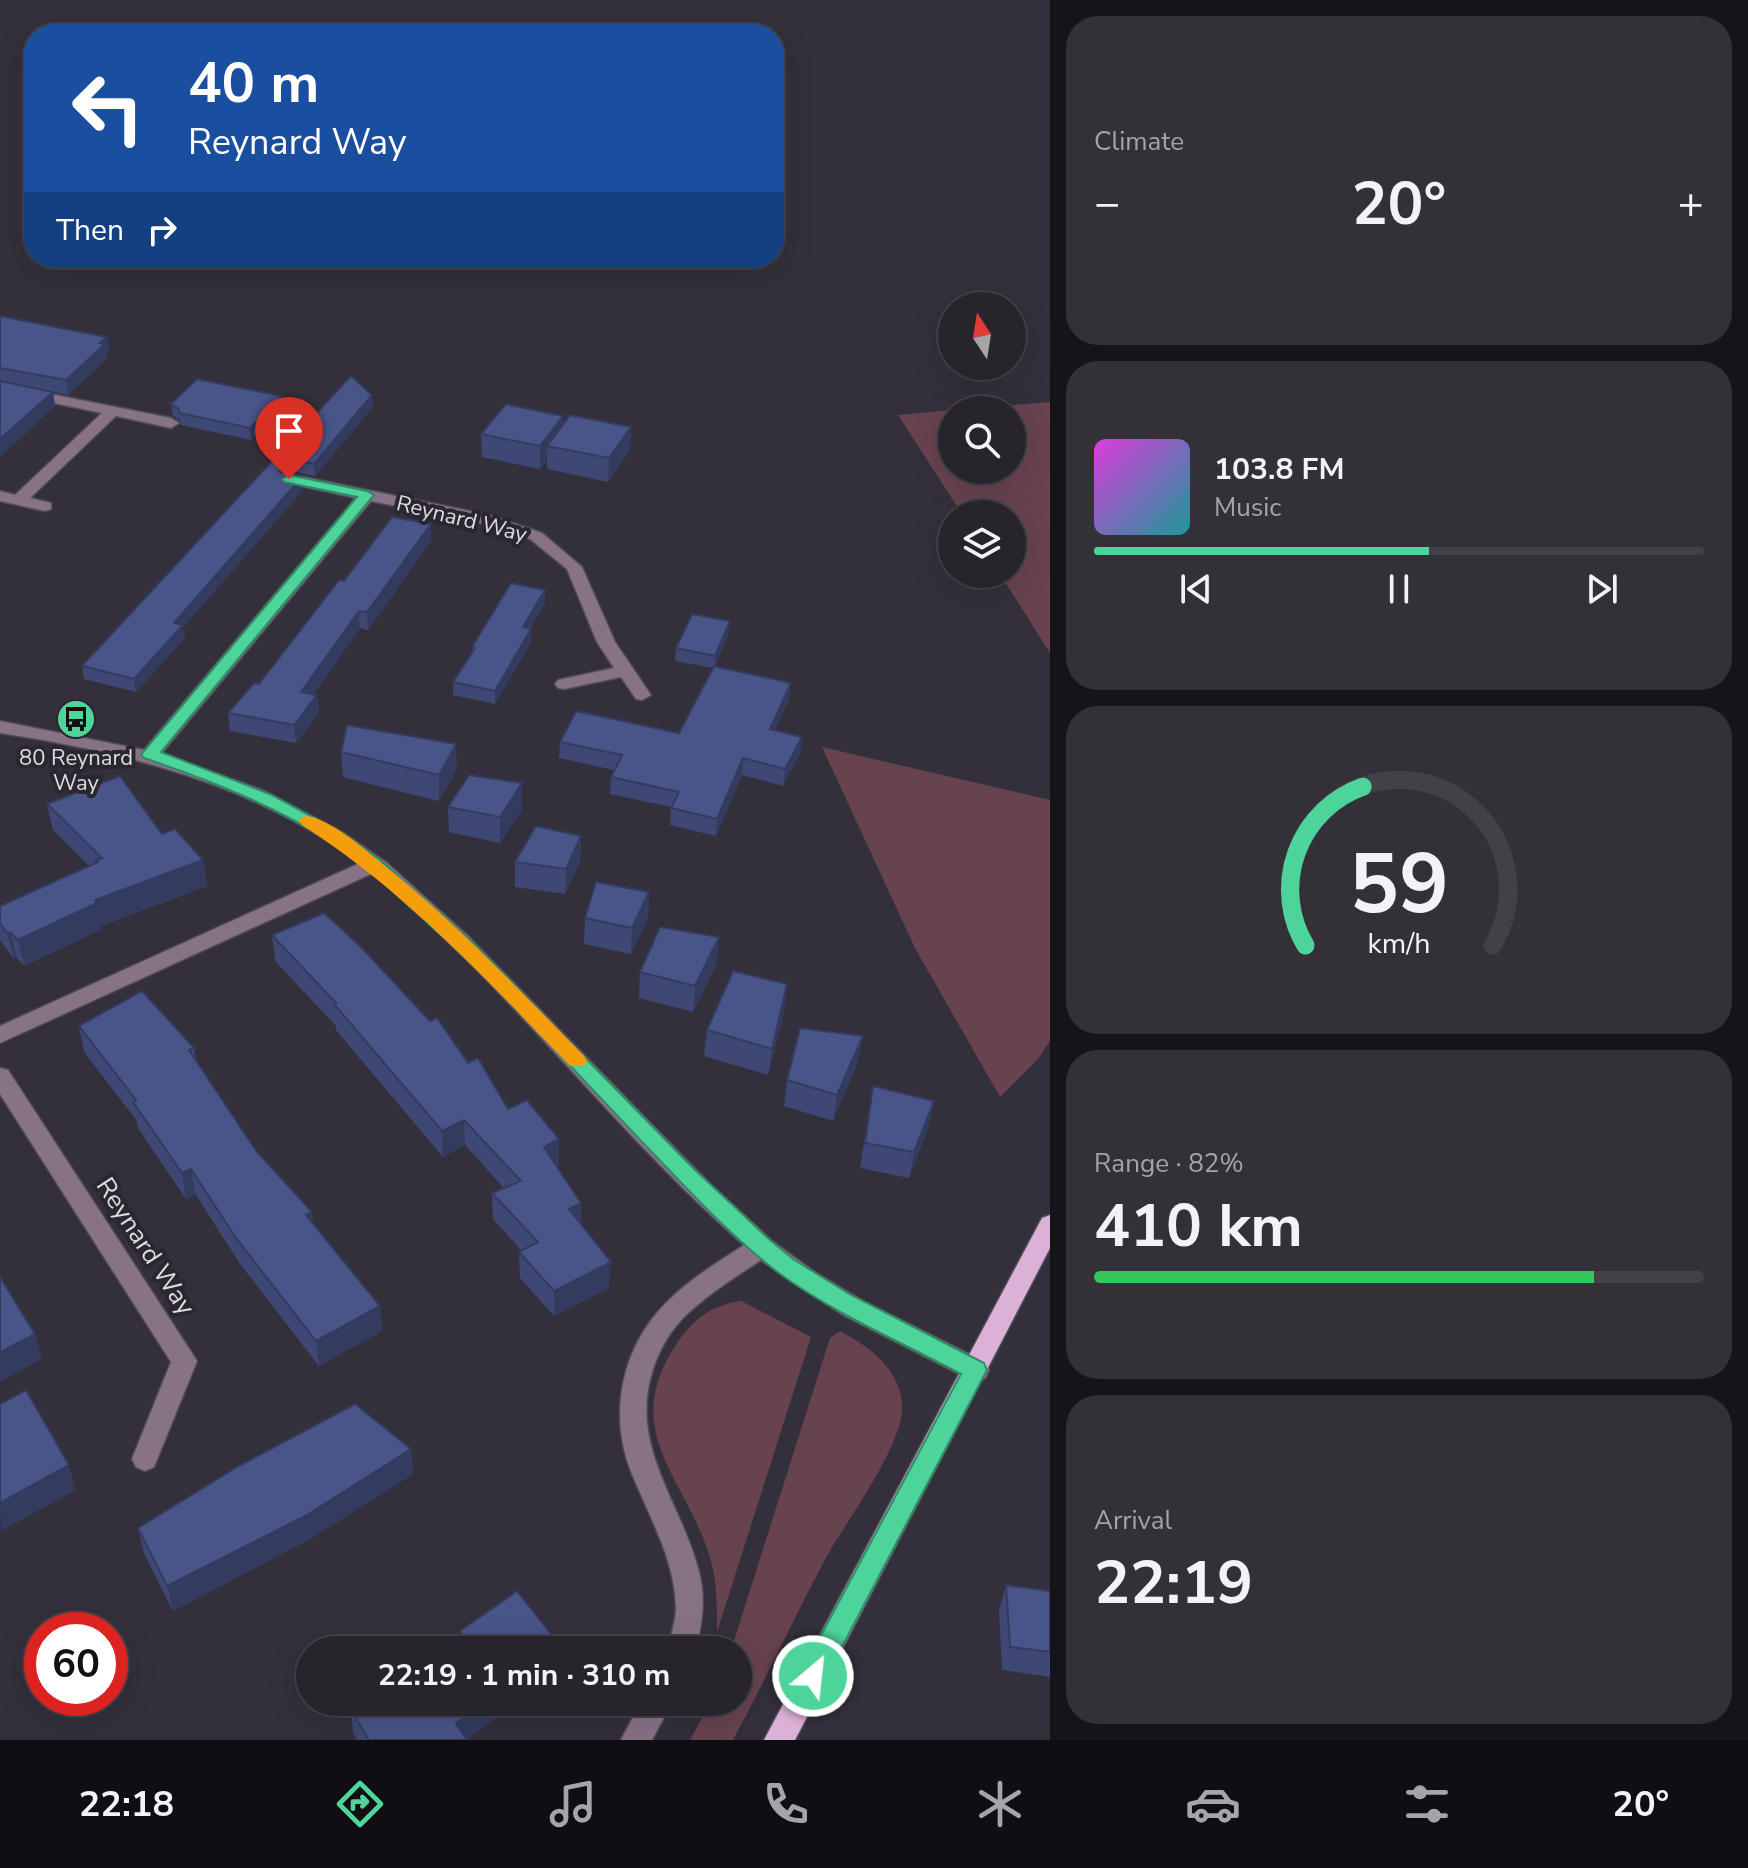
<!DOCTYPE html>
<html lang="en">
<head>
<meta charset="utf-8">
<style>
	:root { --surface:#27242c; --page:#333038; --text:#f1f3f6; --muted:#a4a4a9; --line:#434148; --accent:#4cd49b }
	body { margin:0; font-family:"Nunito Sans",sans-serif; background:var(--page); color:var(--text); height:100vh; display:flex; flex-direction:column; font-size:30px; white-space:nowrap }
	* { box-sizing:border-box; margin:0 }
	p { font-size:26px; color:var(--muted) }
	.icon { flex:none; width:44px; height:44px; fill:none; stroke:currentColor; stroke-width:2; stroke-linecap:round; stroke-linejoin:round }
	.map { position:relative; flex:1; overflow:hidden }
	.side { display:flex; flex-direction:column; gap:16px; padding:16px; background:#151418; width:698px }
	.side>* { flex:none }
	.top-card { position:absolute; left:24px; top:24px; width:760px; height:244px; border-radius:32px; box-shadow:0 8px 32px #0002,0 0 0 2px var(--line); background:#1a4fa0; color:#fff; overflow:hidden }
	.needle { width:52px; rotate:348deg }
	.controls { position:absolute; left:938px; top:292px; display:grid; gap:16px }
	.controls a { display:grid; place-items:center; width:88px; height:88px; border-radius:50%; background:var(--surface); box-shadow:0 8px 32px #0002,0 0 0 2px var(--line); font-size:40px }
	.speed { position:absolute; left:24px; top:1612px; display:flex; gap:16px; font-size:40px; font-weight:700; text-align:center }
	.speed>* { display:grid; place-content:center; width:104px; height:104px; border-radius:50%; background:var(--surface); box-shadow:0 8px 32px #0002,0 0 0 2px var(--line); line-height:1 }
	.speed .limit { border:12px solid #d22; background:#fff; color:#111 }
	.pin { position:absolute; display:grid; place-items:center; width:68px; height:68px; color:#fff; margin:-82px -34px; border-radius:50% 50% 50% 0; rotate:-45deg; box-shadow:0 0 8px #0007 }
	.pin .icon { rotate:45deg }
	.me { position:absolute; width:88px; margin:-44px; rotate:28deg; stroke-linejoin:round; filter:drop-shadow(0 0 6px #0008) }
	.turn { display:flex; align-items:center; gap:28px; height:168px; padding:0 32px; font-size:36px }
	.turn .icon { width:104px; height:104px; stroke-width:2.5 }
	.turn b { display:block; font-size:56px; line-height:68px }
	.then { display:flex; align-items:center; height:76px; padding:0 32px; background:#0003; gap:16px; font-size:30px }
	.big { font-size:60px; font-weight:700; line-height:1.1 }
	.side .tile { flex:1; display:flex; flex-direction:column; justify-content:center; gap:12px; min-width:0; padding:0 28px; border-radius:32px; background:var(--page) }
	.side .dial { align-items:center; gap:0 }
	.dial svg { height:208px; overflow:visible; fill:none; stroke:var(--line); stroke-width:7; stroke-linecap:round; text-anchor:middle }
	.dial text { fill:var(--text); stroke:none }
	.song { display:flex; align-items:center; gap:24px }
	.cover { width:96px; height:96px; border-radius:12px; background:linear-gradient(135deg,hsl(300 70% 55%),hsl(180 70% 35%)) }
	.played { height:8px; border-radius:4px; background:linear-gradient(90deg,var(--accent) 55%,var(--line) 55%) }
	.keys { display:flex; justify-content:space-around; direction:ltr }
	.heat { display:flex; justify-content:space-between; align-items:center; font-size:44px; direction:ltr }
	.charge { height:12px; border-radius:6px; background:linear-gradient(90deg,#34c759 82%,var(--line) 0) }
	.trip { position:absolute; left:296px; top:1636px; width:456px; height:80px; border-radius:40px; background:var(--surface); box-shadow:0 8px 32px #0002,0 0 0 2px var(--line); font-weight:700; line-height:80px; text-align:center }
	.tabs { display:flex; height:128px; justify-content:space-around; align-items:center; background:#100e12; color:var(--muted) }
	.tabs .icon { width:56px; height:56px }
	.tabs .on { color:var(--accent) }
	.tabs b { font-size:36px; color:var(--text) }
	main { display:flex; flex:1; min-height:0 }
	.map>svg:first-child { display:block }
	.green { fill:#67434f }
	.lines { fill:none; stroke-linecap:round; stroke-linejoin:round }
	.minor-casing { stroke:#4f4c56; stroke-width:3 }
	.major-casing { stroke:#4f4c56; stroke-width:3 }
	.minor { fill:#887285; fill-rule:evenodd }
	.major { fill:#dcb1d8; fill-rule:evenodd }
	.wall { fill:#3f4875 }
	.shaded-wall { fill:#333b5f }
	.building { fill:#495488; stroke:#333b5f; stroke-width:2 }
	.route { fill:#4cd49b; stroke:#318a65; stroke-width:2 }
	.slow { fill:#f59e0b }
	.labels { text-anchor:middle; stroke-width:8; stroke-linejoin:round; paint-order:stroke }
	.street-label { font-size:22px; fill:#dedce3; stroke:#2a2731 }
	.poi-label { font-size:22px; fill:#dedce3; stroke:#2a2731 }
	.near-street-label { font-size:26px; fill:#dedce3; stroke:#2a2731 }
</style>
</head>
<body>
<main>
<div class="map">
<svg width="1050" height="1740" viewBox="0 0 1050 1740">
	<rect width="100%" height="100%" fill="#34303b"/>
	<g class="green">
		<path d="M 1050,402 L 1050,653 L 1000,574 L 1012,574 L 1012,514 L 962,514 L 898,415 L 952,410 L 952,470 L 1012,470 L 1012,410 L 954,410 Z"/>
		<path d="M 822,747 L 1050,800 L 1050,1041 L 1038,1059 L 1000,1097 L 915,948 Z"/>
		<path d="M 741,1301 L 811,1337 L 717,1632 C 717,1609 717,1586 712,1565 C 690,1479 616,1435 677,1343 C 694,1319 711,1305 741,1301 Z"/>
		<path d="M 840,1331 C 868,1346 898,1367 902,1402 C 907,1440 848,1519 828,1554 C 795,1615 766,1679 733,1740 L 690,1740 L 711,1702 L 738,1702 L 738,1650 L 731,1650 L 830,1338 Z"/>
	</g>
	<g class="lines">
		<defs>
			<g id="minor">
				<path d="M 0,384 L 171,418 L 179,423 L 171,428 L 116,416 L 30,498 L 51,503 L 51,509 L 45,511 L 0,501 L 0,491 L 15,495 L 102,413 L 0,392 Z"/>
				<path d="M 289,474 L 489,515 L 542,533 L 582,567 L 615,642 L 651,695 L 642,700 L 636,699 L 621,677 L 564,689 L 558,688 L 555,684 L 558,680 L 614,668 L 597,642 L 567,569 L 530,539 L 485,524 L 371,501 L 161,754 L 262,790 L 342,832 L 387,863 L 468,936 L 710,1184 L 772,1241 L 816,1273 L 863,1301 L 985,1362 L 989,1370 L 985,1378 L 976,1381 L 967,1378 L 845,1316 L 761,1260 C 734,1278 706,1295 683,1318 C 667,1335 657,1354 651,1376 C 631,1449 682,1504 699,1572 C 706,1599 702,1623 696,1650 L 668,1650 C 670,1637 676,1621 676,1608 C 675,1560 650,1518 632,1474 C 608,1416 621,1349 665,1304 C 688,1280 717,1263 744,1245 C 612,1130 508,985 373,873 L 0,1043 L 0,1026 L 360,863 C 255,785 127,752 0,733 L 0,721 L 144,750 L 356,498 L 283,482 L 283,476 Z"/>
				<path d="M 0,1068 L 8,1070 L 197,1361 L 154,1467 L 145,1471 L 136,1467 L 132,1459 L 171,1362 L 0,1094 Z"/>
				<path d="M 641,1702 L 672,1702 L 652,1740 L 621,1740 Z"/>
			</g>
			<path id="major" d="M 1050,1215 L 1050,1248 L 795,1740 L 764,1740 L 1042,1218 Z"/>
		</defs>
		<use href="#minor" class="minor-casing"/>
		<use href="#major" class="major-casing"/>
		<use href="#minor" class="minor"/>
		<use href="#major" class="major"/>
	</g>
	<g class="wall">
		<path d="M 0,316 L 110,351 L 107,354 L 107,359 L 68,395 L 53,392 L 55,406 L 0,457 Z"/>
		<path d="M 351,376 L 373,407 L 315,476 L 290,471 L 284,473 L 303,490 L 183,627 L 185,638 L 136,692 L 84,679 L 82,666 Z"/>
		<path d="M 282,396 L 283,408 L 251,440 L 181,425 L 180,420 L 173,416 L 171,404 Z"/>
		<path d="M 563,424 L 631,427 L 630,450 L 608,482 L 547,469 L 547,460 L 540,469 L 482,457 L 481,434 Z"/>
		<path d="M 431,524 L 431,541 L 368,630 L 360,628 L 314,694 L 317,695 L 319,713 L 296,743 L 230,731 L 228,713 L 259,684 L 344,581 Z"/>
		<path d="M 545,590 L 545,603 L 530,629 L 531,629 L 531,642 L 495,704 L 453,695 L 453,682 L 472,652 L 472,647 Z"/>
		<path d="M 729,633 L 715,666 L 789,700 L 775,730 L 800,753 L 783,786 L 742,775 L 716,836 L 670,825 L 671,807 L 610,794 L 611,777 L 614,770 L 559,758 L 560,742 L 679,733 L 713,668 L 675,661 L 676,648 Z"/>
		<path d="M 341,752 L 457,769 L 439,801 L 343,777 Z"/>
		<path d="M 522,783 L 522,809 L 500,843 L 449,832 L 448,807 Z"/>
		<path d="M 47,804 L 162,834 L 203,860 L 207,886 L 101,926 L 102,929 L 24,966 L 17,958 L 14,959 L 0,940 L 0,906 L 89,866 L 53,830 Z"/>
		<path d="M 581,836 L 580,862 L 565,894 L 515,887 L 515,862 Z"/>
		<path d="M 649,892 L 648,918 L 631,954 L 584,944 L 585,918 Z"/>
		<path d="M 272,935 L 468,1063 L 508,1109 L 559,1165 L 557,1166 L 581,1203 L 581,1224 L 609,1288 L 554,1316 L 520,1278 L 519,1252 L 522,1251 L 493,1219 L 492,1193 L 504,1188 L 465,1145 L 443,1157 L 336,1030 L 336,1026 L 275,961 Z"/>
		<path d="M 717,963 L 693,1012 L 639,998 L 640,972 Z"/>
		<path d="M 784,1010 L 768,1075 L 704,1056 L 707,1030 Z"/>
		<path d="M 79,1026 L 194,1048 L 196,1059 L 257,1152 L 314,1225 L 380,1306 L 382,1331 L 319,1366 L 240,1264 L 196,1195 L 186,1199 L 138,1128 L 137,1121 L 84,1052 Z"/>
		<path d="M 858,1062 L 833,1121 L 784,1106 L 787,1080 Z"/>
		<path d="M 934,1101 L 928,1127 L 909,1178 L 860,1168 L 869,1112 Z"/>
		<path d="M 411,1449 L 413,1474 L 310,1539 L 173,1611 L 144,1553 L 138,1528 Z"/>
		<path d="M 1006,1585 L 1050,1591 L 1050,1677 L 1002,1670 L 999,1610 Z"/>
		<path d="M 351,1710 L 467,1739 L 467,1740 L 358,1740 L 353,1733 Z"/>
	</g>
	<g class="shaded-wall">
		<path d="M 107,337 L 110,351 L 107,354 L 107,359 L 68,395 L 66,380 Z"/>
		<path d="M 53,392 L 55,406 L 0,457 L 0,439 Z"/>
		<path d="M 372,395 L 373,407 L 315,476 L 314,464 Z"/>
		<path d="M 282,396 L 283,408 L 251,440 L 250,428 Z"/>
		<path d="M 563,416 L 563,439 L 547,446 L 547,460 L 540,469 L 540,446 Z"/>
		<path d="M 631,427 L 630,450 L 608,482 L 609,458 Z"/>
		<path d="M 289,459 L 290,471 L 281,474 L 281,484 L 279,462 Z"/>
		<path d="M 302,477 L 303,490 L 183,628 L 185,638 L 136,692 L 134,679 L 174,623 Z"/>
		<path d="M 431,524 L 431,541 L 368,630 L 367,612 Z"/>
		<path d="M 545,590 L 545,603 L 523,640 L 523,627 Z"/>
		<path d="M 359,611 L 360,628 L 303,710 L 301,692 Z"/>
		<path d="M 730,621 L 729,633 L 714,668 L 715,656 Z"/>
		<path d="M 531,629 L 531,642 L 495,704 L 495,691 Z"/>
		<path d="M 791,683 L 789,700 L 768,745 L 770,729 Z"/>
		<path d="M 317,695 L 319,713 L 296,743 L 294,725 Z"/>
		<path d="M 802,737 L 800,753 L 783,786 L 785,769 Z"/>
		<path d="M 456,744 L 457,769 L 439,801 L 439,775 Z"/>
		<path d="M 743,758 L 742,775 L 716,836 L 717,819 Z"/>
		<path d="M 522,783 L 522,809 L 500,843 L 500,817 Z"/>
		<path d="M 581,836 L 580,862 L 565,894 L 566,869 Z"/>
		<path d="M 203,860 L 207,886 L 101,926 L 102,929 L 24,966 L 18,940 L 95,900 Z"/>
		<path d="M 649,892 L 648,918 L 631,954 L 632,928 Z"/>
		<path d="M 10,932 L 17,958 L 14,959 L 7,933 Z"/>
		<path d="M 719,937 L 717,963 L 693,1012 L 695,986 Z"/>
		<path d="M 787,984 L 784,1010 L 768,1075 L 772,1049 Z"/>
		<path d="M 863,1036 L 858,1062 L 833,1121 L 837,1095 Z"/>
		<path d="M 934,1101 L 928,1127 L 909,1178 L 914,1152 Z"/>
		<path d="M 464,1120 L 465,1145 L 443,1157 L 442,1131 Z"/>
		<path d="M 559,1139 L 559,1165 L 544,1173 L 544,1147 Z"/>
		<path d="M 191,1169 L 196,1195 L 186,1199 L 182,1173 Z"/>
		<path d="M 581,1203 L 580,1229 L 569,1209 Z"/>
		<path d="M 312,1212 L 315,1238 L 306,1215 Z"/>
		<path d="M 611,1262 L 609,1288 L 554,1316 L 554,1291 Z"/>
		<path d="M 380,1306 L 382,1331 L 319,1366 L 316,1341 Z"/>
		<path d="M 35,1334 L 42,1359 L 0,1382 L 0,1352 Z"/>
		<path d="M 411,1449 L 413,1474 L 310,1539 L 173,1611 L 167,1586 Z"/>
		<path d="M 69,1465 L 76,1490 L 1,1531 L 0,1503 Z"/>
		<path d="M 485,1702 L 519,1702 L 466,1740 L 456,1723 Z"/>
	</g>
	<g class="building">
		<path d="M 0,316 L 107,337 L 100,343 L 105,344 L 66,380 L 0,368 Z"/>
		<path d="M 351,376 L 372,395 L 314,464 L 289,459 L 279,462 L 280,472 L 302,477 L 174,623 L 183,625 L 134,679 L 82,666 Z"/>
		<path d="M 197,379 L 282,396 L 250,428 L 179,413 L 179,409 L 171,404 Z"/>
		<path d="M 0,381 L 53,392 L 0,439 Z"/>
		<path d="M 506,404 L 563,416 L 540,446 L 481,434 Z"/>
		<path d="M 570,415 L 631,427 L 609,458 L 547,446 Z"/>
		<path d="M 392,517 L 431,524 L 367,612 L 359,611 L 301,692 L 317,695 L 294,725 L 228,713 L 254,683 L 259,684 L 339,580 L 344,581 Z"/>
		<path d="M 511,583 L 545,590 L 523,627 L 531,629 L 495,691 L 453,682 L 475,648 L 472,647 Z"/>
		<path d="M 692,614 L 730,621 L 715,656 L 676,648 Z"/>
		<path d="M 714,666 L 791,683 L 770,729 L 802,737 L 785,769 L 743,758 L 717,819 L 671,808 L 679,792 L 611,777 L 622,755 L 560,742 L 576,711 L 679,733 Z"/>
		<path d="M 347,725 L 456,744 L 439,775 L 341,752 Z"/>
		<path d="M 469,775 L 522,783 L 500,817 L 448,807 Z"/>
		<path d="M 120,776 L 162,834 L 175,829 L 203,860 L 95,900 L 97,903 L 18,940 L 10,932 L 7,933 L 0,923 L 0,906 L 98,862 L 96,860 L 102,858 L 47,804 Z"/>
		<path d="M 536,826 L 581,836 L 566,869 L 515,862 Z"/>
		<path d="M 596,882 L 649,892 L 632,928 L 585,918 Z"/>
		<path d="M 324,913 L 360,946 L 430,1021 L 437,1018 L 468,1063 L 478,1058 L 508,1109 L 527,1100 L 559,1139 L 544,1147 L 581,1203 L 569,1209 L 611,1262 L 554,1291 L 519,1252 L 538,1242 L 492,1193 L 521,1181 L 464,1120 L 442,1131 L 334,1004 L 336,1003 L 272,935 Z"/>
		<path d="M 660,927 L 719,937 L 695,986 L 640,972 Z"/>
		<path d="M 733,971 L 787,984 L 772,1049 L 707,1030 Z"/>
		<path d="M 142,991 L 194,1048 L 189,1050 L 257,1152 L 312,1212 L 306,1215 L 380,1306 L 316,1341 L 236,1238 L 191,1169 L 182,1173 L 133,1102 L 136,1100 L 79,1026 Z"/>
		<path d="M 800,1028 L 863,1036 L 837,1095 L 787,1080 Z"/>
		<path d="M 873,1086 L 934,1101 L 914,1152 L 865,1143 Z"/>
		<path d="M 0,1277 L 35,1334 L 0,1352 Z"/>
		<path d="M 26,1390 L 69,1465 L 0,1503 L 0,1404 Z"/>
		<path d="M 355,1404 L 411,1449 L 307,1515 L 167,1586 L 138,1528 L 237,1467 Z"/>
		<path d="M 1006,1585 L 1050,1591 L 1050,1652 L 1010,1647 Z"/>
		<path d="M 517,1591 L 562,1648 L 559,1650 L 446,1650 L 465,1638 L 460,1631 Z"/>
		<path d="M 363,1702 L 485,1702 L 456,1723 L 467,1740 L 369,1740 L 351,1710 Z"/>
	</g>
	<path class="route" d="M 289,475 L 367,491 L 374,495 L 161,752 L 272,795 L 344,834 L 380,860 L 471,941 L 693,1168 L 770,1240 L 793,1259 L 851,1295 L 984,1363 L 987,1370 L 822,1685 L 813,1689 L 804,1685 L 800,1676 L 804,1667 L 961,1374 C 900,1341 832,1313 776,1271 C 730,1235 689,1191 649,1149 C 574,1071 501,988 420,916 C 391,890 364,863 331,842 C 273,805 209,780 144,758 L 141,755 L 144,751 L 357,497 L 284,482 L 282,479 Z"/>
	<path class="slow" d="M 308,816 C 333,822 360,845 380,862 C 454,920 518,989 584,1056 L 587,1061 L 584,1066 L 570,1066 C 486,979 405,891 302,825 L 299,821 L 302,817 Z"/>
	<defs>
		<symbol id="bus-disc" viewBox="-11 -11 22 22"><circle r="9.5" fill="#4cd49b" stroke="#2a2731"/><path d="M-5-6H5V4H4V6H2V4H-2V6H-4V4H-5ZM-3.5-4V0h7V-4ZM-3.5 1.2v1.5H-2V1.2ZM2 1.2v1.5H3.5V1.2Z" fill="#111"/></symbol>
	</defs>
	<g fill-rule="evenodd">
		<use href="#bus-disc" x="54" y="697" width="44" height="44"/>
	</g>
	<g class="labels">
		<g class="street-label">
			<text transform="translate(462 518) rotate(14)" y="8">Reynard Way</text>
		</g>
		<g class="poi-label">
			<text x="76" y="765">80 Reynard<tspan x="76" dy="25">Way</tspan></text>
		</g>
		<g class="near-street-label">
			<text transform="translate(146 1246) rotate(57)" y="9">Reynard Way</text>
		</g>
	</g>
</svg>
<div class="controls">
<a><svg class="needle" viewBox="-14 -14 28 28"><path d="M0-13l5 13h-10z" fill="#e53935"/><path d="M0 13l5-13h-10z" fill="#a4a4a9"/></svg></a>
<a><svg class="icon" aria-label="search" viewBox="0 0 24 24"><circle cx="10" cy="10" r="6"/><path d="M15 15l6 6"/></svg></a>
<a><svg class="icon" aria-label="layers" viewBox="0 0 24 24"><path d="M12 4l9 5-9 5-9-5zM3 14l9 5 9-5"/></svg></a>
</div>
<div class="speed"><div class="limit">60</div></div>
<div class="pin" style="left:289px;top:479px;background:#d93025"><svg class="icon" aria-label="arrive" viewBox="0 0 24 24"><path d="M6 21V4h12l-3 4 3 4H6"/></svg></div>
<svg class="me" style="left:813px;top:1676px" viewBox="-20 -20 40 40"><circle r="17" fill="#4cd49b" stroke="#fff" stroke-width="3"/><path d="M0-11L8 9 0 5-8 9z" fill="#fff"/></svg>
<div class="trip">22:19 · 1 min · 310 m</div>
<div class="top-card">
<div class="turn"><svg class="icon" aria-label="left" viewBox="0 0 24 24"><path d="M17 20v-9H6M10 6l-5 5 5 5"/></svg><div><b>40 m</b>Reynard Way</div></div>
<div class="then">Then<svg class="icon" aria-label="right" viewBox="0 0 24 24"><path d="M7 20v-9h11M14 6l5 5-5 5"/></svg></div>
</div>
</div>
<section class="side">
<div class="tile"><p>Climate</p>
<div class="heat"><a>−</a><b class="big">20°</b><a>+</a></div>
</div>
<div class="tile">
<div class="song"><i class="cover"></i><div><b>103.8 FM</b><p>Music</p></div></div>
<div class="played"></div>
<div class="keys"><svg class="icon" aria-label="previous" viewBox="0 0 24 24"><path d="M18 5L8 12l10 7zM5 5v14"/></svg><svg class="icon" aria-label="pause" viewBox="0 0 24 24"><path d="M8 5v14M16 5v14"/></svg><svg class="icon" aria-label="next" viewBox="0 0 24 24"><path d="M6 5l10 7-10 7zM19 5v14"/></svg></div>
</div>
<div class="tile dial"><svg viewBox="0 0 100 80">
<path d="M14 69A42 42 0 1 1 86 69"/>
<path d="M14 69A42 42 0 0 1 36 8" stroke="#4cd49b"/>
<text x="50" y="56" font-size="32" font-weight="700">59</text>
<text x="50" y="72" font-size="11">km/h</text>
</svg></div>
<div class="tile"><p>Range · 82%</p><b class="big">410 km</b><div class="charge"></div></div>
<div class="tile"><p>Arrival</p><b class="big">22:19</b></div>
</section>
</main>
<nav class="tabs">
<b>22:18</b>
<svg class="icon on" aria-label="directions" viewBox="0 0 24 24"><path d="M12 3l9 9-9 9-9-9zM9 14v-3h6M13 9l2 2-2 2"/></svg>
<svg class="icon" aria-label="music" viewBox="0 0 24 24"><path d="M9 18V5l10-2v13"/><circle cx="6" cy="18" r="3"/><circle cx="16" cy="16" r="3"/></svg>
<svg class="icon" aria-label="phone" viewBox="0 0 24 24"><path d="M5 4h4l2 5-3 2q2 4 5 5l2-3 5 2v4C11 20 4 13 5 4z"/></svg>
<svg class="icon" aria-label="climate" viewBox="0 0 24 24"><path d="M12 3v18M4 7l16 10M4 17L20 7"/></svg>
<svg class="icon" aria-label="car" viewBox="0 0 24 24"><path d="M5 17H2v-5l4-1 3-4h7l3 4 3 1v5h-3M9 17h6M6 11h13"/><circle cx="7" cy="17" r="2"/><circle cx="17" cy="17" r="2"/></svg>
<svg class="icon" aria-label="filters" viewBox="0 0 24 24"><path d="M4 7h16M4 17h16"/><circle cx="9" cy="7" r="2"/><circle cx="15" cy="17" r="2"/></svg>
<b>20°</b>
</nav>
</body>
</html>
